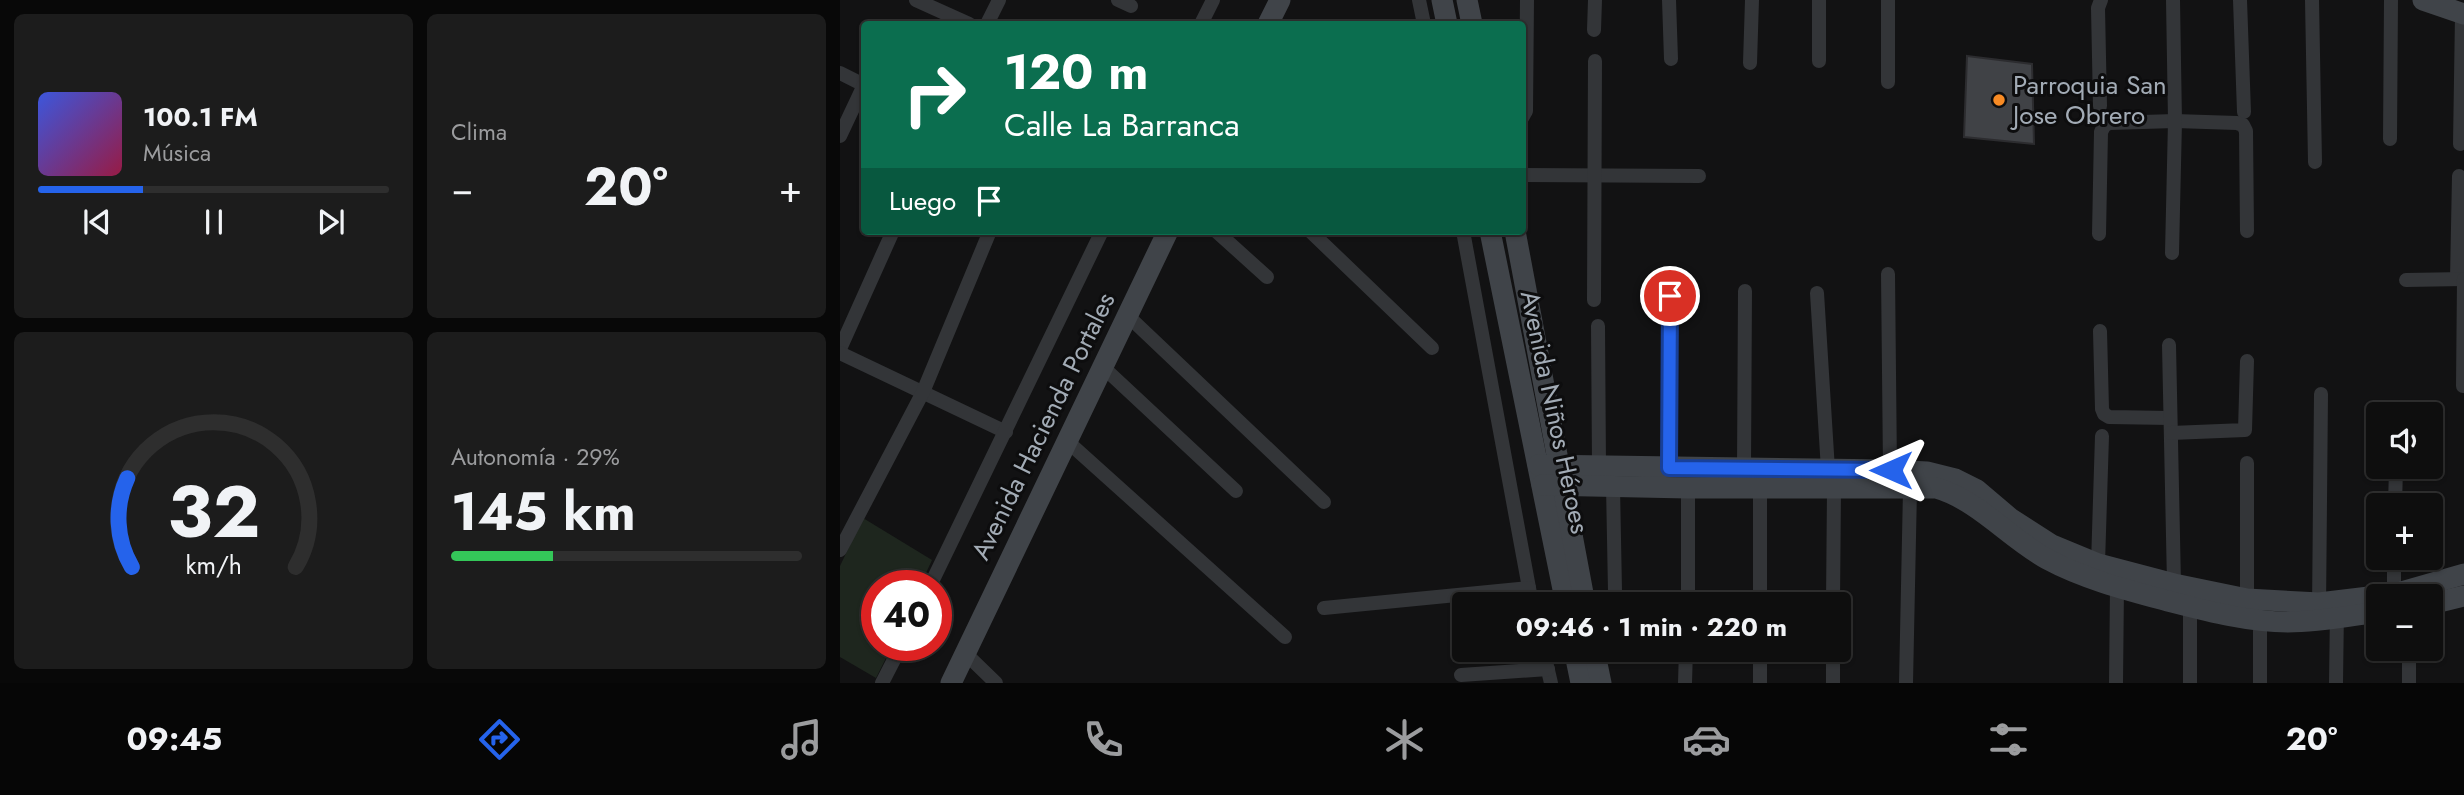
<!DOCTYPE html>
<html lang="es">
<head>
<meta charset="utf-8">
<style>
	:root { --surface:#0e0e0e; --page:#1c1c1c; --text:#f1f3f6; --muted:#9b9c9e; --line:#2e2e2e; --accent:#2563eb }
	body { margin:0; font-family:Jost,sans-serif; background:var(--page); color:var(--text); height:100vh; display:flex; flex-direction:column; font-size:26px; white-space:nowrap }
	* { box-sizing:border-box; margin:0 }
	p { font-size:23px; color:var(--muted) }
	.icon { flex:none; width:38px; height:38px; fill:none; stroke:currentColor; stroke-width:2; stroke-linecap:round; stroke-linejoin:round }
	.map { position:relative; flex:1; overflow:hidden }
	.details { display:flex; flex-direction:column; gap:14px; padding:14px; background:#080808; width:840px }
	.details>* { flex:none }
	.banner { position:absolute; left:21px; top:21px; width:665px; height:214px; border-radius:7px; box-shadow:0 2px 5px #0004,0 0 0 2px var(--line); background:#0b6e4f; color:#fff; overflow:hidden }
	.tools { position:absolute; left:1526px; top:402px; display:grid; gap:14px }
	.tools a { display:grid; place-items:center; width:77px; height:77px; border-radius:7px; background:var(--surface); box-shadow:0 2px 5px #0004,0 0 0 2px var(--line); font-size:35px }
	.speed { position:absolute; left:21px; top:570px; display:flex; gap:14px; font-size:35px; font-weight:700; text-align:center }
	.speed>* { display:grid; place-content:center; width:91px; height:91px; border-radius:50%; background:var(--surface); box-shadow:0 2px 5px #0004,0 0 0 2px var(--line); line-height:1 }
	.speed .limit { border:10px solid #d22; background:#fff; color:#111 }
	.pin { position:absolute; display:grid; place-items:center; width:60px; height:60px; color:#fff; margin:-30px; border:4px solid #fff; border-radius:50%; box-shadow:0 2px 7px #0007 }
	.me { position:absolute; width:77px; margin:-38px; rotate:270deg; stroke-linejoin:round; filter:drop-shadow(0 0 5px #0008) }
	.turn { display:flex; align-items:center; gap:24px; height:147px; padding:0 28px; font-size:32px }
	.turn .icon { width:91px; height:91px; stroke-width:2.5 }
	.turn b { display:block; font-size:49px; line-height:60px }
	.then { display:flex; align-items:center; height:66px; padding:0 28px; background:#0003; gap:14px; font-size:26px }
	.big { font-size:52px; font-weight:700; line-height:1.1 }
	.details .widget { flex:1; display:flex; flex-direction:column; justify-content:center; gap:10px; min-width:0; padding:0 24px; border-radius:10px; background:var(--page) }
	.details .dial { align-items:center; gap:0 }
	.dial svg { height:182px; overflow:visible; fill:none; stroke:var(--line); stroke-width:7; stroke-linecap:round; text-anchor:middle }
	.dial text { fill:var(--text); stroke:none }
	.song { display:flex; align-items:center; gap:21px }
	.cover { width:84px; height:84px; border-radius:10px; background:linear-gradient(135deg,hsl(230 70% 55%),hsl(340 70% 35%)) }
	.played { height:7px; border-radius:4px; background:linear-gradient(90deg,var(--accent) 30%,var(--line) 30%) }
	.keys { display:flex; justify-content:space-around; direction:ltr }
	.heat { display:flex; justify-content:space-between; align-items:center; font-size:38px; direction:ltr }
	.charge { height:10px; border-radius:5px; background:linear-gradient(90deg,#34c759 29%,var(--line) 0) }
	.details .tiles { flex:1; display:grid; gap:14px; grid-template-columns:repeat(2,1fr) }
	.trip { position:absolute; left:612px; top:592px; width:399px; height:70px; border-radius:7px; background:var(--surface); box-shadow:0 2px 5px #0004,0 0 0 2px var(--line); font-weight:700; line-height:70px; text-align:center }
	.tabs { display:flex; height:112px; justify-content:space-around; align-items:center; background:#060606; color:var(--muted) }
	.tabs .icon { width:49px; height:49px }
	.tabs .selected { color:var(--accent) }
	.tabs b { font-size:32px; color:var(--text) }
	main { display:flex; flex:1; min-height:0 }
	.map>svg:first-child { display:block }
	.green { fill:#1e261e }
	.building { fill:#404246; stroke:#2c2c2f; stroke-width:2 }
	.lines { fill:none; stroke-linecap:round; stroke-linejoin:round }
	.street { stroke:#333538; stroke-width:14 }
	.secondary { stroke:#404449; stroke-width:21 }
	.route-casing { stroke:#184099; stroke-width:18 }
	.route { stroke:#2563eb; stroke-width:12 }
	.poi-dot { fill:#f98b24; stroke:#0d0d0e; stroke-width:2.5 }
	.labels { text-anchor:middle; stroke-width:6; stroke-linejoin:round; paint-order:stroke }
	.poi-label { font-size:26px; fill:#a2abb5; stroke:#0d0d0e; text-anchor:start }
	.street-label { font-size:26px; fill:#a2abb5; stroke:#0d0d0e }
</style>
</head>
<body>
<main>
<section class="details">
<div class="tiles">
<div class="widget">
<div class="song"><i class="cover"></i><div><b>100.1 FM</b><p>Música</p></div></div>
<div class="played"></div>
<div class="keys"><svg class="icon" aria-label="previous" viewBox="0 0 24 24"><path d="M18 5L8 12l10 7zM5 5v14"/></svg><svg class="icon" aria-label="pause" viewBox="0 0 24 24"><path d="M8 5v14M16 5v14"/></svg><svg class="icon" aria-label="next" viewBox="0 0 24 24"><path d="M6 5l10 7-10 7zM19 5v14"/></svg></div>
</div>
<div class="widget"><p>Clima</p>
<div class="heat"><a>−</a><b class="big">20°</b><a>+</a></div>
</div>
<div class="widget dial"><svg viewBox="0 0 100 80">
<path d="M14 69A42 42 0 1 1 86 69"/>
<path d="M14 69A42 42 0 0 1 12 30" stroke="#2563eb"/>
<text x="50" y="56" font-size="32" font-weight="700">32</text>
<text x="50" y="72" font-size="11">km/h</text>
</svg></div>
<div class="widget"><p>Autonomía · 29%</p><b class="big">145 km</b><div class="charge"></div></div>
</div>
</section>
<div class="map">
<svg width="1624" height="683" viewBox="0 0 1624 683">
	<rect width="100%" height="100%" fill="#121213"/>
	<path class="green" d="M 23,518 L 92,560 L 80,586 L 37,586 L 37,646 L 52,646 L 36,678 L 0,657 L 0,566 Z"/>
	<path class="building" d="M 1127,56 L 1192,64 L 1194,144 L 1124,137 Z"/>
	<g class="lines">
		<g class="street">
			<path d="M 76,0 L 129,24"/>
			<path d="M 278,0 L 291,6"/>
			<path d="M 579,0 L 584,24"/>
			<path d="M 829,0 L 831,59"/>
			<path d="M 979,0 L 979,61"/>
			<path d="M 1400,0 L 1404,112"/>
			<path d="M 1472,0 L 1475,162"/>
			<path d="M 147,24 L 159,0"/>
			<path d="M 361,24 L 373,0"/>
			<path d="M 754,30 L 755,0"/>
			<path d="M 910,63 L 912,0"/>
			<path d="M 0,73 L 24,85"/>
			<path d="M 1048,82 L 1048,0"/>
			<path d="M 1260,106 L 1258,8 L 1261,0"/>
			<path d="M 682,118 L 686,111 L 687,0"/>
			<path d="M 0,136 L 24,85"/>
			<path d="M 1550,139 L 1551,0"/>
			<path d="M 1620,144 L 1622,14"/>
			<path d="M 682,175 L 859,176"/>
			<path d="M 376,231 L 427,277"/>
			<path d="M 470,231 L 592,348"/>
			<path d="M 623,231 L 692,604"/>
			<path d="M 1259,234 L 1261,132 L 1264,126 L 1269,123 L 1335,121 L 1397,123 L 1403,125 L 1406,131 L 1407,231"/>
			<path d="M 1332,253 L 1335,121 L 1333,0"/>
			<path d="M 1048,274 L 1050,470"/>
			<path d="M 1617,279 L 1619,176"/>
			<path d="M 1566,280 L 1624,279"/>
			<path d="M 977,293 L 988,470 L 994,489 L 993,604"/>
			<path d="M 754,300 L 755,61"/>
			<path d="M 288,316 L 484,502"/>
			<path d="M 758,326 L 759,466"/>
			<path d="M 1260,331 L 1262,409 L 1264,414 L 1269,417 L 1330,418"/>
			<path d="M 1329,345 L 1334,584"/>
			<path d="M 0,349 L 53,231"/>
			<path d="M 0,353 L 166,432"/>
			<path d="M 263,367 L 396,491"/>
			<path d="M 1623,386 L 1624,279"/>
			<path d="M 1557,415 L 1557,413"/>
			<path d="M 1331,433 L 1405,430 L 1407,361"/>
			<path d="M 227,441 L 445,637"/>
			<path d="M 1407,463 L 1407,599"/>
			<path d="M 904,467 L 905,291"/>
			<path d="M 829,468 L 830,296"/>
			<path d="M 773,486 L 775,591"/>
			<path d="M 848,488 L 848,604"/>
			<path d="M 1555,506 L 1556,467"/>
			<path d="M 0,550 L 83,392 L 150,231"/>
			<path d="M 1258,564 L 1262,436"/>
			<path d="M 90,586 L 262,231"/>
			<path d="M 1554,594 L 1554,558"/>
			<path d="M 920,604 L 920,489"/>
			<path d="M 484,608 L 689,588"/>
			<path d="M 1479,610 L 1481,394"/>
			<path d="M 1420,621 L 1420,683"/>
			<path d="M 703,649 L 711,683"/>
			<path d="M 125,653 L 156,683"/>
			<path d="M 621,675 L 708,669"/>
			<path d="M 42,683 L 61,646"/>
			<path d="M 845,683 L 846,649"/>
			<path d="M 920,683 L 920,649"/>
			<path d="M 993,683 L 993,649"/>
			<path d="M 1066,683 L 1070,489"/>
			<path d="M 1276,683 L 1277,587"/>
			<path d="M 1350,683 L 1350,606"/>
			<path d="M 1496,683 L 1497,609"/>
			<path d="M 1569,683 L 1569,649"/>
		</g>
		<g class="secondary">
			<path d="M 602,0 L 607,24"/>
			<path d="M 627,0 L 632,24"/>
			<path d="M 1583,0 L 1624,14"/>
			<path d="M 428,24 L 440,0"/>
			<path d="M 650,231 L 726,604"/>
			<path d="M 675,231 L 745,604"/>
			<path d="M 698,465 L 1050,470 L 1087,472 L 1115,479 L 1137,490 L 1170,518 L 1212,545 L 1258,564 L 1334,584 L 1407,599 L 1479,603 L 1554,594 L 1624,574"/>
			<path d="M 702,485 L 848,488 L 1096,488 C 1138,500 1169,538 1207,559 C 1244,579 1287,590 1328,601 C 1367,611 1408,622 1448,622 C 1478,622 1509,616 1538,612"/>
			<path d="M 1591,604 L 1624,596"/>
			<path d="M 734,649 L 741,683"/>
			<path d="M 754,649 L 761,683"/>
			<path d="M 111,683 L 328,231"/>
		</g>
	</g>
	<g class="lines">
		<defs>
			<path id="route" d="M 830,296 L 829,468 L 1051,470"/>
		</defs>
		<use href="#route" class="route-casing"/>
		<use href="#route" class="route"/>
	</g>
	<circle class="poi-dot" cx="1159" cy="100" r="7"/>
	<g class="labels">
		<g class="poi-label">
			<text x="1173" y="94">Parroquia San<tspan x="1173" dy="30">Jose Obrero</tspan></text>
		</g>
		<g class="street-label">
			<text transform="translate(715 412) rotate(78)" y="9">Avenida Niños Héroes</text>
			<text transform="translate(203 426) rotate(-64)" y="9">Avenida Hacienda Portales</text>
		</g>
	</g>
</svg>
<div class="tools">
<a><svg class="icon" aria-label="sound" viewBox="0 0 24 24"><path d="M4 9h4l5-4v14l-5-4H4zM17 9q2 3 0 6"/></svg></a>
<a>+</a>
<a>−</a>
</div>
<div class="speed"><div class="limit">40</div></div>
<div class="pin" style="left:830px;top:296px;background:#d93025"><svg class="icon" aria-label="arrive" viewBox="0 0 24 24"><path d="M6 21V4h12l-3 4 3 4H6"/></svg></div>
<svg class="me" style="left:1051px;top:470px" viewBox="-20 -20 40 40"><path d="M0-17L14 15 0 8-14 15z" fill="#2563eb" stroke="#fff" stroke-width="4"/></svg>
<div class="trip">09:46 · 1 min · 220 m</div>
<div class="banner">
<div class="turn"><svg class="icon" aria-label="right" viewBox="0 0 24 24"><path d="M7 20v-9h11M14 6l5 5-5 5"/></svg><div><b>120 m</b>Calle La Barranca</div></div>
<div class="then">Luego<svg class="icon" aria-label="arrive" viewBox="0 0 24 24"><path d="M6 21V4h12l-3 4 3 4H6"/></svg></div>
</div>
</div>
</main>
<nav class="tabs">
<b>09:45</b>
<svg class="icon selected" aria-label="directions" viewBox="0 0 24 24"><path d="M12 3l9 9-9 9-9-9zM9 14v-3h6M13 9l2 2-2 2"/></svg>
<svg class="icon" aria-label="music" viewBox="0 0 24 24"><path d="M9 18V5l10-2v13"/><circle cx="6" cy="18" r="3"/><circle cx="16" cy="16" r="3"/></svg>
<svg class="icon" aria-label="phone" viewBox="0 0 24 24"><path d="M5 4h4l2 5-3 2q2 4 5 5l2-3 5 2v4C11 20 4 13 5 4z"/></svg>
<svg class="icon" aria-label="climate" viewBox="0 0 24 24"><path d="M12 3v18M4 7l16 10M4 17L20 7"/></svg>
<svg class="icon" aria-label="car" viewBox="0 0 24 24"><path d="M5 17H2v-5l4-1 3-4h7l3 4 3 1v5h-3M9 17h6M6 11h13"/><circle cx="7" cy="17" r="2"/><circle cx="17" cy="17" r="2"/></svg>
<svg class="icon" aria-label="filters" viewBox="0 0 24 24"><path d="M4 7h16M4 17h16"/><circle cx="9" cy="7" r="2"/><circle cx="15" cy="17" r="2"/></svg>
<b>20°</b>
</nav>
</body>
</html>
